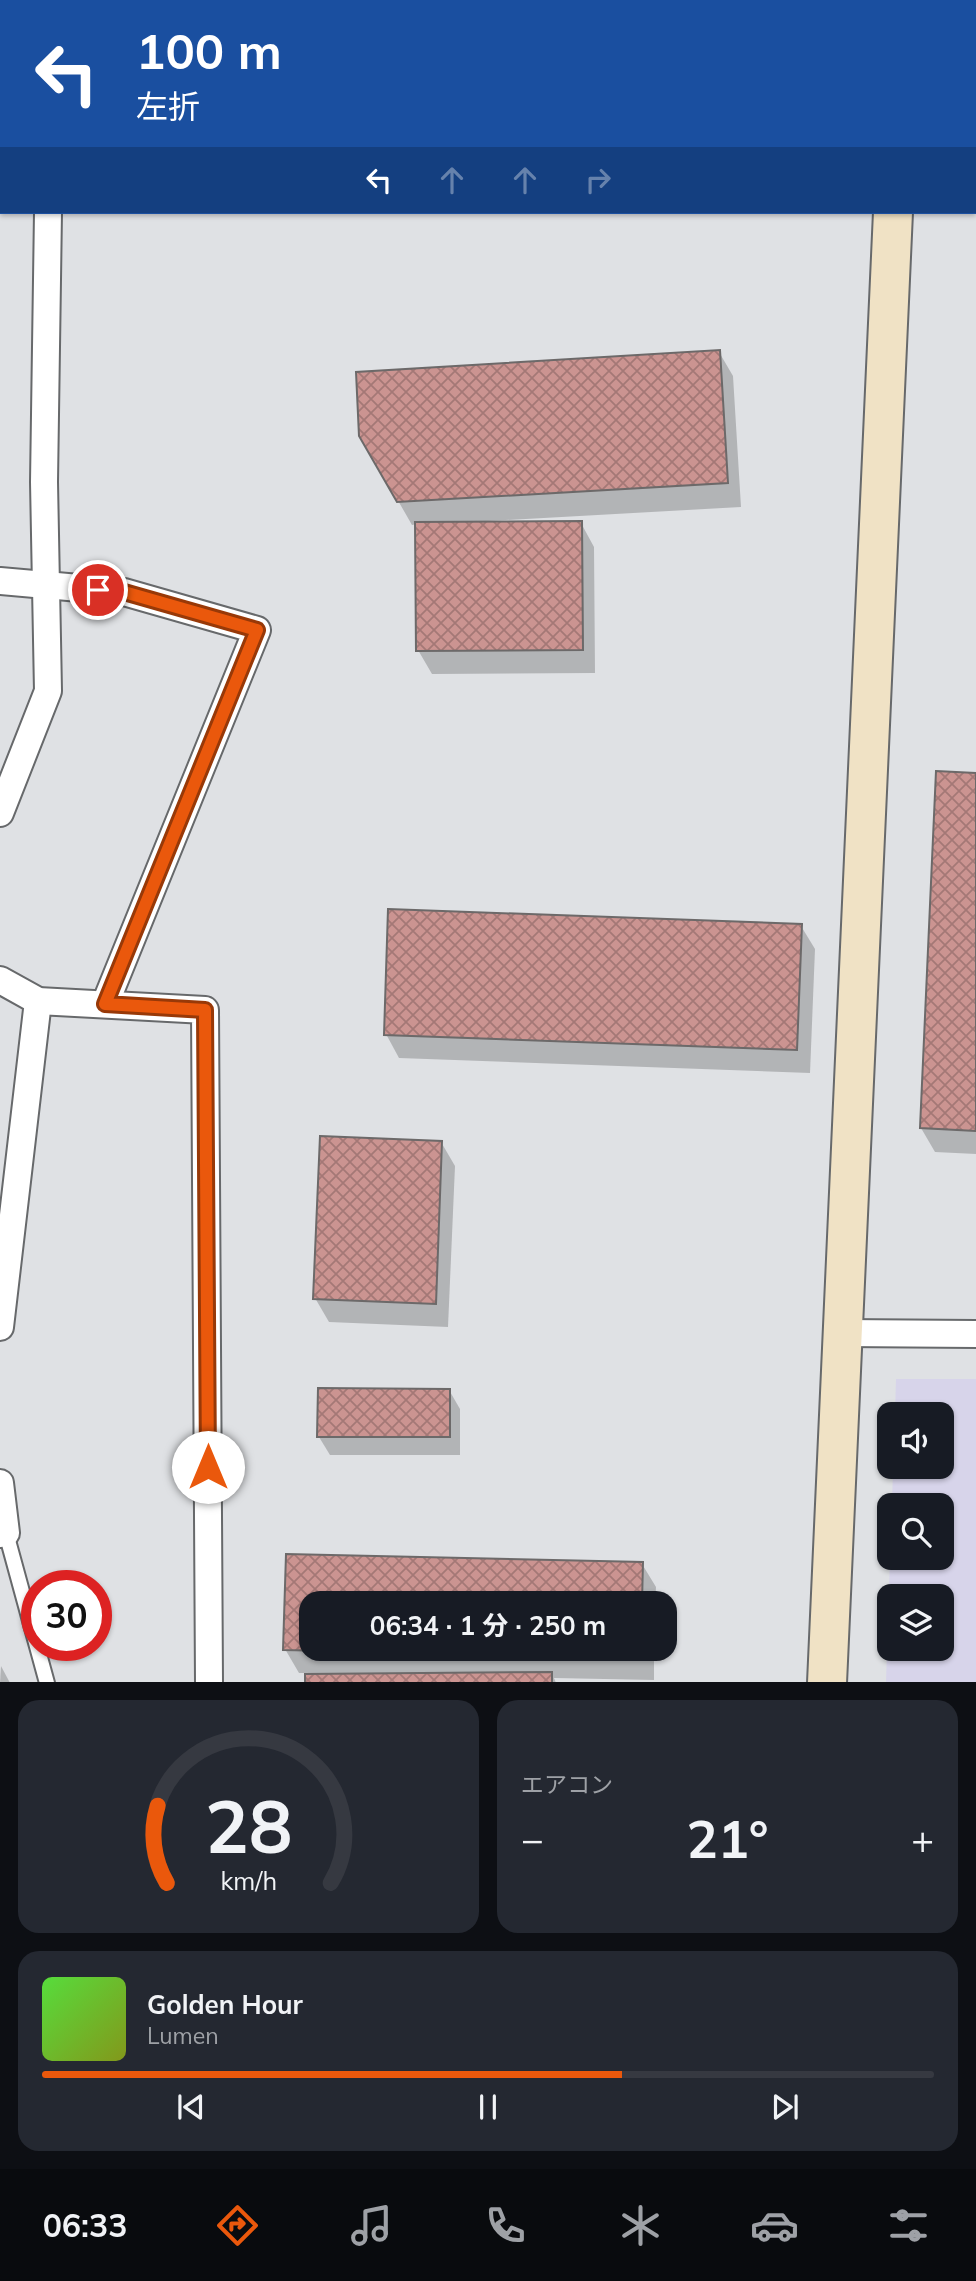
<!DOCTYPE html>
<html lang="ja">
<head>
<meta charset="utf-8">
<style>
	:root { --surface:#171b24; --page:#242831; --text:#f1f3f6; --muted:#9ea1a6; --line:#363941; --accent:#ea580c }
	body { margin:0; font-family:Mulish,"Noto Sans JP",sans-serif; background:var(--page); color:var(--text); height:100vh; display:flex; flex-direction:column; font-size:26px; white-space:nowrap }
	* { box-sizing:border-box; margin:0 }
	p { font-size:23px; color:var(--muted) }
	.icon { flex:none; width:38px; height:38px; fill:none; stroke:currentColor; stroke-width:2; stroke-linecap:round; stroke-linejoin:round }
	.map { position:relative; height:1682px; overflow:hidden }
	.drawer { display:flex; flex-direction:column; gap:18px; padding:18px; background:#0d0f14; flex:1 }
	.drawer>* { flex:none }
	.banner { position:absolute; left:0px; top:0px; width:976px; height:214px; box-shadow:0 2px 5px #0004; background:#1a4fa0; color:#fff; overflow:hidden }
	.fabs { position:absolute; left:877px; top:1402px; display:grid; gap:14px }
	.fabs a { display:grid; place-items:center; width:77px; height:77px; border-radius:14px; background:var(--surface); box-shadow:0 2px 5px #0004; font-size:35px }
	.speed { position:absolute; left:21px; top:1570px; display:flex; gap:14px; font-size:35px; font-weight:700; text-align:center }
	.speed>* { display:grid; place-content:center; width:91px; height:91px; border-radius:50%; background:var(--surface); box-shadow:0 2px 5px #0004; line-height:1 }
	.speed .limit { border:10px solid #d22; background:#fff; color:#111 }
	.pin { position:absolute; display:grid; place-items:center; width:60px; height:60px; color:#fff; margin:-30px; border:4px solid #fff; border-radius:50%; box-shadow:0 2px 7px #0007 }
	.me { position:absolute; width:77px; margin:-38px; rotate:0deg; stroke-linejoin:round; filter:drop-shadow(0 0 5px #0008) }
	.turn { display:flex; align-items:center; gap:24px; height:147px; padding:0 21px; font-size:32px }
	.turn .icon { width:91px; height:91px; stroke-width:2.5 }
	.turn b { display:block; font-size:49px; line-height:60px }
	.lanes { display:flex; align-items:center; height:66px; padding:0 21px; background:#0003; justify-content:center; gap:35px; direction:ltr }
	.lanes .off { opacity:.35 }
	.big { font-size:52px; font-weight:700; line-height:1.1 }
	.drawer .widget { flex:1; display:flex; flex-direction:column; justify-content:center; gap:10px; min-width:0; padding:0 24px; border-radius:21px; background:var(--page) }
	.drawer .dial { align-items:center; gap:0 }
	.dial svg { height:182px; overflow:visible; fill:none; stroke:var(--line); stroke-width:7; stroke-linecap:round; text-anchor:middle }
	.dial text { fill:var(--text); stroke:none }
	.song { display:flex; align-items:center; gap:21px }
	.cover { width:84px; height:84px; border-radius:10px; background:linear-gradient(135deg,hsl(110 70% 55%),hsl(70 70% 35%)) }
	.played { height:7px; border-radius:4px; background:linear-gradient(90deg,var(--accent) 65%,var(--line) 65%) }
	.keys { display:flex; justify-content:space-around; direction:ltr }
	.heat { display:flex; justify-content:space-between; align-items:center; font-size:38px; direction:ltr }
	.drawer .tiles { flex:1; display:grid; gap:18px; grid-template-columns:1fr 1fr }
	.widget:last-child { grid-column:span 2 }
	.trip { position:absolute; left:299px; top:1591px; width:378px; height:70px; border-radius:21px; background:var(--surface); box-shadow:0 2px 5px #0004; font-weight:700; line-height:70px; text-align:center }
	.menu { display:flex; height:112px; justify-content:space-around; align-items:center; background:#090b0e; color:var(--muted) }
	.menu .icon { width:49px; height:49px }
	.menu .on { color:var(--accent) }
	.menu b { font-size:32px; color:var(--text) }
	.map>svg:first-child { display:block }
	.commercial { fill:#d7d4ea; fill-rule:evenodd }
	.shadow { fill:#0003 }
	.building { fill:url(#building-cross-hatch); stroke:#6c6969; stroke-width:2 }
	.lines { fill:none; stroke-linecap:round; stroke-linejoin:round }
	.lane-casing { stroke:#67696b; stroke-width:18 }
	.street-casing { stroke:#67696b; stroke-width:30 }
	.secondary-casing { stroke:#67696b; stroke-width:42 }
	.lane { stroke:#fff; stroke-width:14 }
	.street { stroke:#fff; stroke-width:26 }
	.secondary { stroke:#f0e2c5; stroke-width:38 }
	.route-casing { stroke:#983908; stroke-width:18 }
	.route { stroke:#ea580c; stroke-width:12 }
</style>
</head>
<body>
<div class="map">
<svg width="976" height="1683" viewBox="0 0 976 1683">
	<defs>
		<pattern id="building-cross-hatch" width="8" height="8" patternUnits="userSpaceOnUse" patternTransform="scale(1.75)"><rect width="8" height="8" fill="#cb9491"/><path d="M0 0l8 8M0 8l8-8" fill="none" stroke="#a47876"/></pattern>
	</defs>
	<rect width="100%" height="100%" fill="#dfe1e4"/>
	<path class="commercial" d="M 896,1379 L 976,1379 L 976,1682 L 886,1682 L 890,1558 L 942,1558 L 942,1505 L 892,1505 L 893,1467 L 942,1466 L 942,1414 L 895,1414 ZM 889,1596 L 942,1596 L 942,1648 L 889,1648 Z"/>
	<g class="shadow">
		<path d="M 719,352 L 733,376 L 741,507 L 488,521 L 488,524 L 581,523 L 594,547 L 595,673 L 432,674 L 418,650 L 417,524 L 412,525 L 361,436 Z"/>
		<path d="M 976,774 L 976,1154 L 935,1152 L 921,1128 Z"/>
		<path d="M 801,926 L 815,949 L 810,1073 L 399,1058 L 386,1034 Z"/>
		<path d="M 441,1142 L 455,1166 L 448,1327 L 329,1322 L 315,1298 Z"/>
		<path d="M 449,1390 L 460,1409 L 460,1455 L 330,1455 L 319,1437 Z"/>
		<path d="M 287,1556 L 642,1564 L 656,1587 L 655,1603 L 312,1603 L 312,1648 L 654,1648 L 654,1680 L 554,1678 L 556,1683 L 307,1683 L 307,1673 L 299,1673 L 285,1649 Z"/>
		<path d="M 1,1666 L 10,1683 L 0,1683 Z"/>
	</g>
	<g class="building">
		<path d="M 720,350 L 728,483 L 397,502 L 359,436 L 356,372 Z"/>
		<path d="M 582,521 L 583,650 L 416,651 L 415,522 Z"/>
		<path d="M 936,771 L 976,773 L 976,1131 L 920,1128 Z"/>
		<path d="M 388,909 L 802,924 L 797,1050 L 384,1035 Z"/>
		<path d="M 320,1136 L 442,1141 L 436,1304 L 313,1299 Z"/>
		<path d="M 318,1388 L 450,1389 L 450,1437 L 317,1437 Z"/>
		<path d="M 286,1554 L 643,1562 L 642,1603 L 312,1603 L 312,1648 L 641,1648 L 641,1657 L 283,1650 Z"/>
		<path d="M 552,1672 L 552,1683 L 305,1683 L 305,1674 Z"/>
	</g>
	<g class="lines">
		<defs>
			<path id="lane" d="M 6,1533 L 47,1683"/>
			<g id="street">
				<path d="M 52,2 L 52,0"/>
				<path d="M 0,581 L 124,592 L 257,630 L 105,1004"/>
				<path d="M 0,813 L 48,691 L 44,482 L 48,212"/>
				<path d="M 0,980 L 38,1001 L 205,1010 L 209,1683"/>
				<path d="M 0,1327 L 38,1001"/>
				<path d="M 843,1333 L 976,1334"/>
				<path d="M 0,1483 L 6,1533 L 0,1534"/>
			</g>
			<g id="secondary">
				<path d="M 902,2 L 902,0"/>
				<path d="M 827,1683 L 893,212"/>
			</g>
		</defs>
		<use href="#lane" class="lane-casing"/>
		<use href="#street" class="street-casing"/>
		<use href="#secondary" class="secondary-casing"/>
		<use href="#lane" class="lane"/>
		<use href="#street" class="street"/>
		<use href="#secondary" class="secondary"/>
	</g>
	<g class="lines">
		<defs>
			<path id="route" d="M 98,590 L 124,592 L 257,630 L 105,1004 L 205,1010 L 208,1467"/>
		</defs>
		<use href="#route" class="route-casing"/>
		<use href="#route" class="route"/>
	</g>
</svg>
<div class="fabs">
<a><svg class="icon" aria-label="sound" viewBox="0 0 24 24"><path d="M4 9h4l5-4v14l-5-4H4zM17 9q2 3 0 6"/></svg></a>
<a><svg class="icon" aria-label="search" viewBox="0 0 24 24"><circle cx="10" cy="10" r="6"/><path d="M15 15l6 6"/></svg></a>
<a><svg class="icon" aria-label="layers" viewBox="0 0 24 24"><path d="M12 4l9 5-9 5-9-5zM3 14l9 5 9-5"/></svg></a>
</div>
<div class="speed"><div class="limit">30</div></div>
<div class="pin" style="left:98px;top:590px;background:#d93025"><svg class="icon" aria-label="arrive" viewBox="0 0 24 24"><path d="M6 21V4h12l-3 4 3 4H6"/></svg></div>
<svg class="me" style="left:208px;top:1467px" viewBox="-20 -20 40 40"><circle r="19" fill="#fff"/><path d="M0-13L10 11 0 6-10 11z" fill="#ea580c"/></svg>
<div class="trip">06:34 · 1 分 · 250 m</div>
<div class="banner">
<div class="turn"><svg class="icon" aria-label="left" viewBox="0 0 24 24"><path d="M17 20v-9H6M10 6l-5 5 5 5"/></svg><div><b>100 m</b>左折</div></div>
<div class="lanes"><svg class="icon" aria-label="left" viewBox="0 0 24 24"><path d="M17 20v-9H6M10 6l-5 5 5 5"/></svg><svg class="icon off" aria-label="ahead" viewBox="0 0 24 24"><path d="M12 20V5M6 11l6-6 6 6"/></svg><svg class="icon off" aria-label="ahead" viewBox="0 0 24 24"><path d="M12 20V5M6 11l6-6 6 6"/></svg><svg class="icon off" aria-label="right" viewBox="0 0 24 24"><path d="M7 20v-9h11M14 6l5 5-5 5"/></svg></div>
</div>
</div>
<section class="drawer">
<div class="tiles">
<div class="widget dial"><svg viewBox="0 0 100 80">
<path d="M14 69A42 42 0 1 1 86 69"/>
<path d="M14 69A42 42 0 0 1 10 35" stroke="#ea580c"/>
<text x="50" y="56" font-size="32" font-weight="700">28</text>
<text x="50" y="72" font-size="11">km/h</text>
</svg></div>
<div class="widget"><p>エアコン</p>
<div class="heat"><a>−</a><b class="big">21°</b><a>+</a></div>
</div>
<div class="widget">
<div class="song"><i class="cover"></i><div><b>Golden Hour</b><p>Lumen</p></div></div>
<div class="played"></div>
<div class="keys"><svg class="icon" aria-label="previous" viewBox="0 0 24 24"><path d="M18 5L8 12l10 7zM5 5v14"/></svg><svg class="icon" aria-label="pause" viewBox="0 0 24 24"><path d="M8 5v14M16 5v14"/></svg><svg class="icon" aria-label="next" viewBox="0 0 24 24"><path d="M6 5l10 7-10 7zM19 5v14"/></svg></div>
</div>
</div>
</section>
<nav class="menu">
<b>06:33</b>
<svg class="icon on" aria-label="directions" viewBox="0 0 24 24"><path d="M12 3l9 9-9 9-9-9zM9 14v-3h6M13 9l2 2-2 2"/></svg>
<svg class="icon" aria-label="music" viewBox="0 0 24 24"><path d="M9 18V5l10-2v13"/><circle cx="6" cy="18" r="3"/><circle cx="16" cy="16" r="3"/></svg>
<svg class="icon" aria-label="phone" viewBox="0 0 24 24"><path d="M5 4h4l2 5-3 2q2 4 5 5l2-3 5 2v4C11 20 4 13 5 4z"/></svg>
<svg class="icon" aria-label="climate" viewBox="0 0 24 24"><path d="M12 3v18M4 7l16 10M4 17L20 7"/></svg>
<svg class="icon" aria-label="car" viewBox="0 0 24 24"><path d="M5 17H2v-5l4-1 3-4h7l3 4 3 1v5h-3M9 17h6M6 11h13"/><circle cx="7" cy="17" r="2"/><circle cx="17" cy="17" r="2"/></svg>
<svg class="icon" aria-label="filters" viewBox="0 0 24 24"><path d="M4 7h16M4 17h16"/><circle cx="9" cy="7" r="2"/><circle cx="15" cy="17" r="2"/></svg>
</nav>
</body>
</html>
